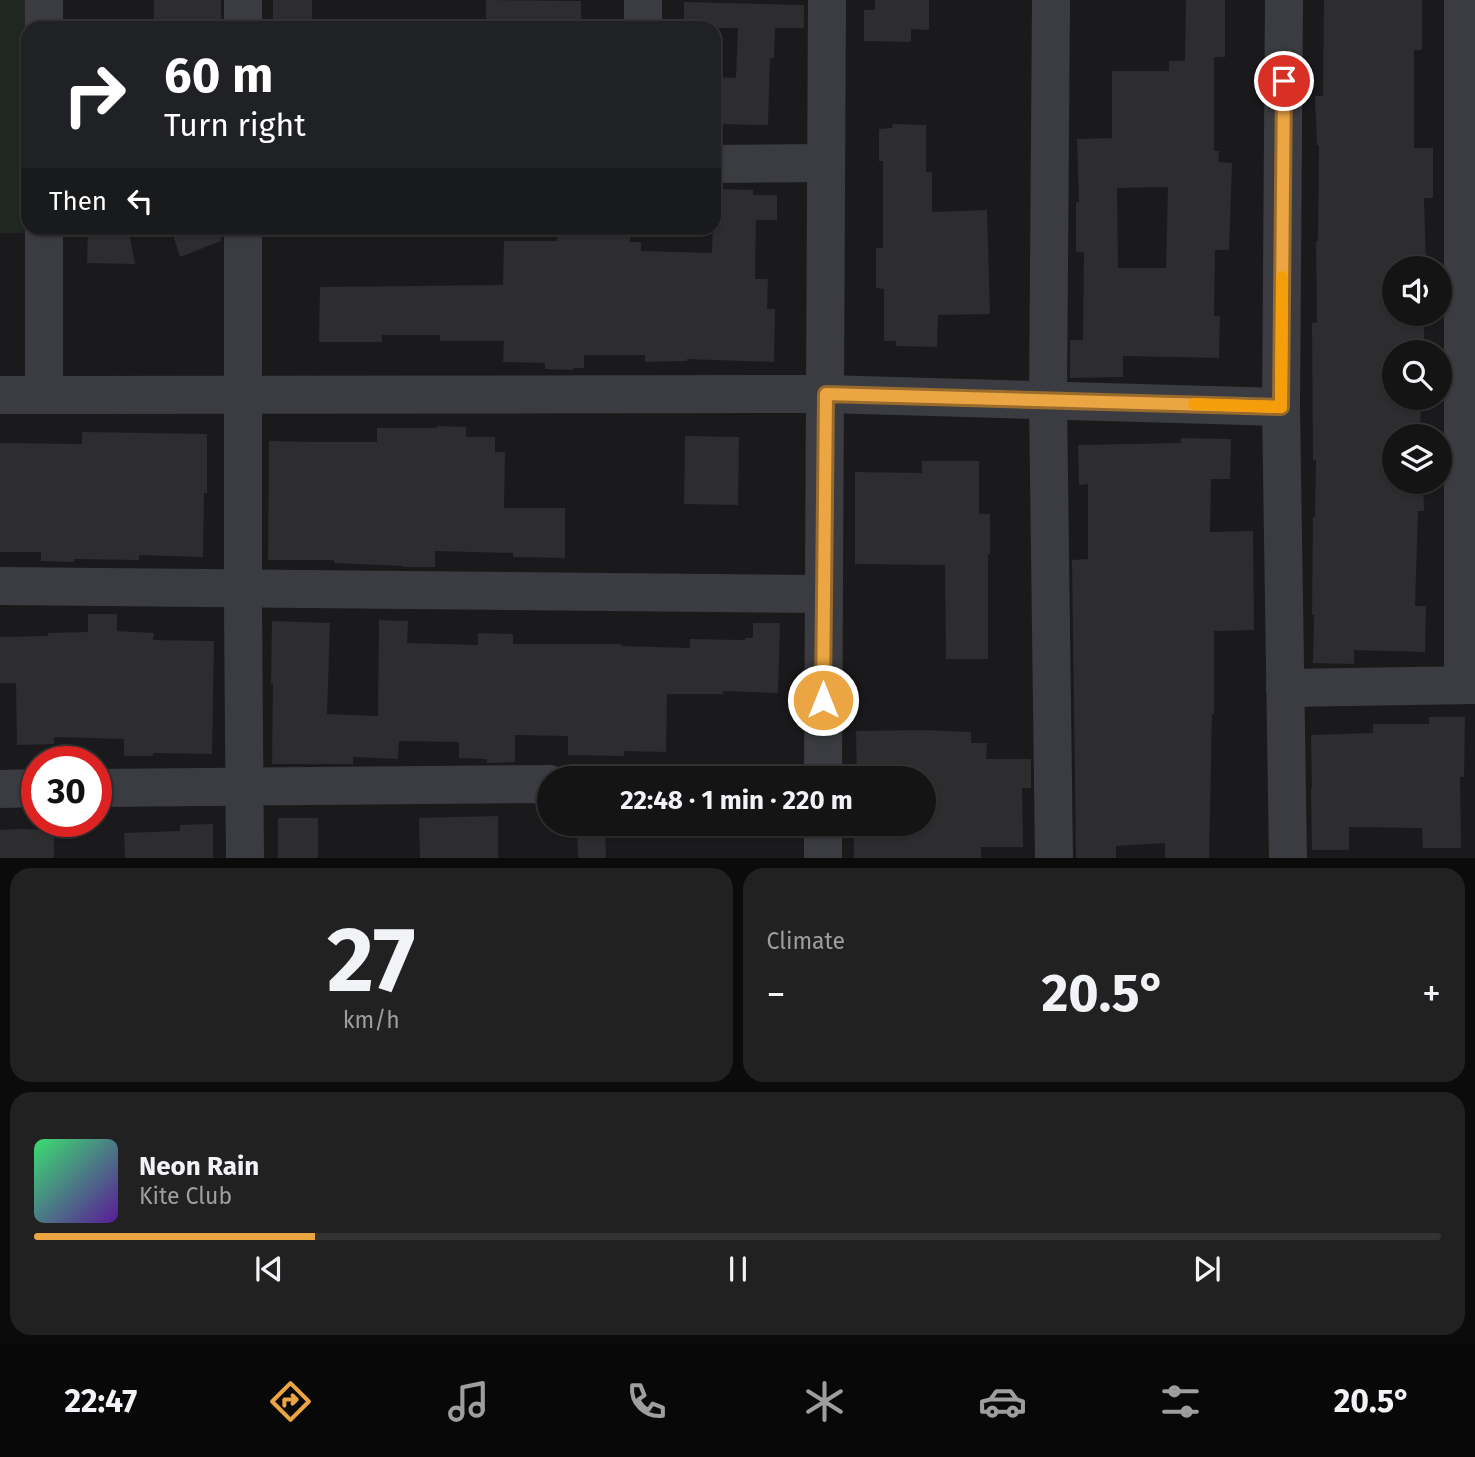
<!DOCTYPE html>
<html lang="en">
<head>
<meta charset="utf-8">
<style>
	:root { --surface:#141415; --page:#212122; --text:#f1f3f6; --muted:#9d9ea0; --line:#333334; --accent:#eba543 }
	body { margin:0; font-family:"Fira Sans",sans-serif; background:var(--page); color:var(--text); height:100vh; display:flex; flex-direction:column; font-size:26px; white-space:nowrap }
	* { box-sizing:border-box; margin:0 }
	p { font-size:23px; color:var(--muted) }
	.icon { flex:none; width:38px; height:38px; fill:none; stroke:currentColor; stroke-width:2; stroke-linecap:round; stroke-linejoin:round }
	.map { position:relative; height:858px; overflow:hidden }
	.sheet { display:flex; flex-direction:column; gap:10px; padding:10px; background:#0b0b0c; flex:1 }
	.sheet>* { flex:none }
	.guide { position:absolute; left:21px; top:21px; width:700px; height:214px; border-radius:21px; box-shadow:0 2px 5px #0004,0 0 0 2px var(--line); background:#202124; color:#fff; overflow:hidden }
	.fabs { position:absolute; left:1382px; top:256px; display:grid; gap:14px }
	.fabs a { display:grid; place-items:center; width:70px; height:70px; border-radius:50%; background:var(--surface); box-shadow:0 2px 5px #0004,0 0 0 2px var(--line); font-size:35px }
	.speed { position:absolute; left:21px; top:746px; display:flex; gap:14px; font-size:35px; font-weight:700; text-align:center }
	.speed>* { display:grid; place-content:center; width:91px; height:91px; border-radius:50%; background:var(--surface); box-shadow:0 2px 5px #0004,0 0 0 2px var(--line); line-height:1 }
	.speed .limit { border:10px solid #d22; background:#fff; color:#111 }
	.pin { position:absolute; display:grid; place-items:center; width:60px; height:60px; color:#fff; margin:-30px; border:4px solid #fff; border-radius:50%; box-shadow:0 2px 7px #0007 }
	.me { position:absolute; width:77px; margin:-38px; rotate:0deg; stroke-linejoin:round; filter:drop-shadow(0 0 5px #0008) }
	.turn { display:flex; align-items:center; gap:24px; height:147px; padding:0 28px; font-size:32px }
	.turn .icon { width:91px; height:91px; stroke-width:2.5 }
	.turn b { display:block; font-size:49px; line-height:60px }
	.then { display:flex; align-items:center; height:66px; padding:0 28px; background:#0003; gap:14px; font-size:26px }
	.big { font-size:52px; font-weight:700; line-height:1.1 }
	.sheet .card { flex:1; display:flex; flex-direction:column; justify-content:center; gap:10px; min-width:0; padding:0 24px; border-radius:21px; background:var(--page) }
	.sheet .dial { align-items:center; gap:0 }
	.dial b { font-size:91px; line-height:1 }
	.song { display:flex; align-items:center; gap:21px }
	.cover { width:84px; height:84px; border-radius:10px; background:linear-gradient(135deg,hsl(140 70% 55%),hsl(270 70% 35%)) }
	.played { height:7px; border-radius:4px; background:linear-gradient(90deg,var(--accent) 20%,var(--line) 20%) }
	.keys { display:flex; justify-content:space-around; direction:ltr }
	.heat { display:flex; justify-content:space-between; align-items:center; font-size:38px; direction:ltr }
	.sheet .tiles { flex:1; display:grid; gap:10px; grid-template-columns:1fr 1fr }
	.card:last-child { grid-column:span 2 }
	.trip { position:absolute; left:537px; top:766px; width:399px; height:70px; border-radius:35px; background:var(--surface); box-shadow:0 2px 5px #0004,0 0 0 2px var(--line); font-weight:700; line-height:70px; text-align:center }
	.dock { display:flex; height:112px; justify-content:space-around; align-items:center; background:#080808; color:var(--muted) }
	.dock .icon { width:49px; height:49px }
	.dock .on { color:var(--accent) }
	.dock b { font-size:32px; color:var(--text) }
	.map>svg:first-child { display:block }
	.green { fill:#202720 }
	.building { fill:#2d2d30; fill-rule:evenodd }
	.lines { fill:none; stroke-linecap:round; stroke-linejoin:round }
	.minor { stroke:#3b3c41; stroke-width:38 }
	.route-casing { stroke:#996b2c; stroke-width:18 }
	.route { stroke:#eba543; stroke-width:12 }
	.slow { stroke:#f59e0b; stroke-width:12 }
</style>
</head>
<body>
<div class="map">
<svg width="1475" height="859" viewBox="0 0 1475 859">
	<rect width="100%" height="100%" fill="#1a1a1c"/>
	<path class="green" d="M 0,0 L 27,0 L 28,233 L 0,233 Z"/>
	<g class="building">
		<rect x="154" y="0" width="67" height="28"/>
		<rect x="273" y="0" width="39" height="28"/>
		<path d="M 486,0 L 581,1 L 581,28 L 486,28 Z"/>
		<path d="M 875,0 L 929,0 L 929,30 L 911,29 L 911,42 L 864,41 L 864,10 L 875,10 Z"/>
		<path d="M 1186,0 L 1225,0 L 1225,57 L 1214,57 L 1214,151 L 1219,151 L 1218,162 L 1232,163 L 1229,250 L 1215,250 L 1214,316 L 1220,316 L 1219,358 L 1123,356 L 1123,377 L 1070,378 L 1070,340 L 1083,340 L 1084,252 L 1076,252 L 1076,202 L 1079,202 L 1077,139 L 1112,138 L 1112,71 L 1169,71 L 1169,61 L 1185,61 ZM 1168,187 L 1166,268 L 1118,268 L 1117,188 Z"/>
		<path d="M 1324,0 L 1422,0 L 1422,50 L 1414,50 L 1414,148 L 1433,148 L 1433,198 L 1424,198 L 1426,268 L 1395,268 L 1395,313 L 1424,313 L 1424,352 L 1395,352 L 1395,397 L 1421,397 L 1420,436 L 1395,436 L 1395,481 L 1423,481 L 1424,511 L 1418,511 L 1415,606 L 1426,606 L 1425,652 L 1354,650 L 1354,664 L 1313,663 L 1314,615 L 1312,615 L 1313,517 L 1315,517 L 1316,460 L 1313,460 L 1312,323 L 1317,322 L 1316,241 L 1318,241 L 1319,145 L 1317,145 L 1315,96 L 1323,96 Z"/>
		<path d="M 684,2 L 804,5 L 804,28 L 775,28 L 774,58 L 770,58 L 768,125 L 714,124 L 714,77 L 736,78 L 738,28 L 684,28 Z"/>
		<path d="M 893,124 L 926,125 L 926,172 L 932,172 L 932,212 L 987,210 L 990,314 L 938,315 L 937,347 L 896,346 L 896,341 L 884,341 L 884,289 L 876,288 L 876,248 L 883,248 L 883,161 L 879,161 L 879,129 L 892,128 Z"/>
		<path d="M 714,189 L 753,190 L 753,195 L 777,195 L 777,220 L 756,220 L 755,279 L 768,279 L 767,309 L 775,309 L 774,362 L 687,359 L 687,361 L 645,362 L 645,355 L 584,355 L 584,368 L 573,368 L 573,370 L 545,369 L 545,363 L 503,362 L 504,341 L 440,341 L 440,335 L 382,335 L 382,342 L 319,342 L 320,287 L 503,285 L 504,241 L 557,241 L 558,228 L 631,230 L 630,242 L 641,242 L 641,251 L 712,253 Z"/>
		<path d="M 88,228 L 128,228 L 135,264 L 87,263 Z"/>
		<path d="M 171,228 L 221,228 L 221,241 L 180,257 Z"/>
		<path d="M 437,426 L 466,427 L 466,437 L 495,437 L 495,452 L 505,452 L 504,508 L 565,508 L 565,558 L 513,557 L 513,553 L 435,551 L 435,567 L 403,567 L 403,566 L 334,563 L 334,560 L 268,560 L 269,441 L 310,442 L 377,442 L 377,428 L 437,428 Z"/>
		<path d="M 82,432 L 207,434 L 207,493 L 204,493 L 203,557 L 139,555 L 139,560 L 74,559 L 74,562 L 41,561 L 41,552 L 0,552 L 0,443 L 82,444 Z"/>
		<path d="M 685,436 L 739,437 L 738,505 L 684,504 Z"/>
		<path d="M 1181,438 L 1231,439 L 1230,479 L 1211,479 L 1210,532 L 1253,531 L 1254,630 L 1214,631 L 1214,714 L 1212,714 L 1209,858 L 1165,858 L 1165,843 L 1116,846 L 1116,858 L 1076,858 L 1072,560 L 1088,559 L 1088,484 L 1079,485 L 1078,445 L 1181,443 Z"/>
		<path d="M 922,461 L 979,461 L 979,514 L 990,514 L 990,554 L 988,554 L 988,659 L 946,659 L 945,565 L 855,564 L 855,472 L 922,473 Z"/>
		<path d="M 88,614 L 117,614 L 117,631 L 154,633 L 153,640 L 214,641 L 212,754 L 153,753 L 153,756 L 124,756 L 124,739 L 54,737 L 54,744 L 17,745 L 16,683 L 0,683 L 0,637 L 48,636 L 48,633 L 88,632 Z"/>
		<path d="M 379,620 L 408,621 L 407,643 L 478,645 L 478,633 L 513,634 L 513,644 L 621,644 L 621,646 L 690,648 L 690,639 L 745,640 L 745,638 L 753,638 L 753,623 L 780,623 L 778,693 L 723,691 L 723,694 L 667,694 L 666,752 L 624,751 L 624,756 L 568,755 L 568,736 L 515,735 L 515,762 L 487,763 L 487,759 L 459,758 L 459,742 L 399,741 L 398,759 L 353,757 L 353,764 L 272,764 L 273,684 L 271,684 L 272,621 L 330,623 L 327,714 L 378,716 Z"/>
		<path d="M 1429,717 L 1465,717 L 1464,777 L 1460,777 L 1461,848 L 1423,848 L 1422,828 L 1349,827 L 1349,850 L 1312,850 L 1311,789 L 1312,789 L 1311,735 L 1373,733 L 1373,724 L 1429,724 Z"/>
		<path d="M 924,730 L 971,732 L 971,743 L 987,743 L 986,759 L 1031,759 L 1031,788 L 1022,788 L 1023,847 L 981,847 L 981,858 L 854,858 L 854,824 L 924,824 L 924,779 L 857,779 L 856,731 Z"/>
		<path d="M 498,816 L 498,858 L 420,858 L 419,818 Z"/>
		<rect x="278" y="818" width="40" height="40"/>
		<path d="M 213,824 L 213,858 L 125,858 L 124,833 L 180,831 L 180,825 Z"/>
		<path d="M 577,824 L 605,824 L 606,858 L 578,858 Z"/>
		<path d="M 22,829 L 54,830 L 54,858 L 0,858 L 0,830 Z"/>
	</g>
	<g class="lines">
		<g class="minor">
			<path d="M 44,0 L 44,28"/>
			<path d="M 643,0 L 643,28"/>
			<path d="M 1051,0 L 1048,400 L 1054,859"/>
			<path d="M 1284,0 L 1281,407 L 1288,859"/>
			<path d="M 1463,0 L 1463,685"/>
			<path d="M 243,28 L 243,0"/>
			<path d="M 714,164 L 826,163"/>
			<path d="M 44,228 L 44,395"/>
			<path d="M 243,228 L 243,604 L 245,859"/>
			<path d="M 0,395 L 826,394 L 1281,407"/>
			<path d="M 0,586 L 823,594"/>
			<path d="M 1285,688 L 1475,685"/>
			<path d="M 823,779 L 827,0"/>
			<path d="M 96,788 L 550,784"/>
			<path d="M 0,789 L 37,788"/>
			<path d="M 823,824 L 823,859"/>
		</g>
	</g>
	<g class="lines">
		<defs>
			<path id="route" d="M 823,700 L 826,394 L 1281,407 L 1284,81"/>
		</defs>
		<use href="#route" class="route-casing"/>
		<use href="#route" class="route"/>
		<path class="slow" d="M 1194,404 L 1281,407 L 1282,277"/>
	</g>
</svg>
<div class="fabs">
<a><svg class="icon" aria-label="sound" viewBox="0 0 24 24"><path d="M4 9h4l5-4v14l-5-4H4zM17 9q2 3 0 6"/></svg></a>
<a><svg class="icon" aria-label="search" viewBox="0 0 24 24"><circle cx="10" cy="10" r="6"/><path d="M15 15l6 6"/></svg></a>
<a><svg class="icon" aria-label="layers" viewBox="0 0 24 24"><path d="M12 4l9 5-9 5-9-5zM3 14l9 5 9-5"/></svg></a>
</div>
<div class="speed"><div class="limit">30</div></div>
<div class="pin" style="left:1284px;top:81px;background:#d93025"><svg class="icon" aria-label="arrive" viewBox="0 0 24 24"><path d="M6 21V4h12l-3 4 3 4H6"/></svg></div>
<svg class="me" style="left:823px;top:700px" viewBox="-20 -20 40 40"><circle r="17" fill="#eba543" stroke="#fff" stroke-width="3"/><path d="M0-11L8 9 0 5-8 9z" fill="#fff"/></svg>
<div class="trip">22:48 · 1 min · 220 m</div>
<div class="guide">
<div class="turn"><svg class="icon" aria-label="right" viewBox="0 0 24 24"><path d="M7 20v-9h11M14 6l5 5-5 5"/></svg><div><b>60 m</b>Turn right</div></div>
<div class="then">Then<svg class="icon" aria-label="left" viewBox="0 0 24 24"><path d="M17 20v-9H6M10 6l-5 5 5 5"/></svg></div>
</div>
</div>
<section class="sheet">
<div class="tiles">
<div class="card dial"><b>27</b><p>km/h</p></div>
<div class="card"><p>Climate</p>
<div class="heat"><a>−</a><b class="big">20.5°</b><a>+</a></div>
</div>
<div class="card">
<div class="song"><i class="cover"></i><div><b>Neon Rain</b><p>Kite Club</p></div></div>
<div class="played"></div>
<div class="keys"><svg class="icon" aria-label="previous" viewBox="0 0 24 24"><path d="M18 5L8 12l10 7zM5 5v14"/></svg><svg class="icon" aria-label="pause" viewBox="0 0 24 24"><path d="M8 5v14M16 5v14"/></svg><svg class="icon" aria-label="next" viewBox="0 0 24 24"><path d="M6 5l10 7-10 7zM19 5v14"/></svg></div>
</div>
</div>
</section>
<nav class="dock">
<b>22:47</b>
<svg class="icon on" aria-label="directions" viewBox="0 0 24 24"><path d="M12 3l9 9-9 9-9-9zM9 14v-3h6M13 9l2 2-2 2"/></svg>
<svg class="icon" aria-label="music" viewBox="0 0 24 24"><path d="M9 18V5l10-2v13"/><circle cx="6" cy="18" r="3"/><circle cx="16" cy="16" r="3"/></svg>
<svg class="icon" aria-label="phone" viewBox="0 0 24 24"><path d="M5 4h4l2 5-3 2q2 4 5 5l2-3 5 2v4C11 20 4 13 5 4z"/></svg>
<svg class="icon" aria-label="climate" viewBox="0 0 24 24"><path d="M12 3v18M4 7l16 10M4 17L20 7"/></svg>
<svg class="icon" aria-label="car" viewBox="0 0 24 24"><path d="M5 17H2v-5l4-1 3-4h7l3 4 3 1v5h-3M9 17h6M6 11h13"/><circle cx="7" cy="17" r="2"/><circle cx="17" cy="17" r="2"/></svg>
<svg class="icon" aria-label="filters" viewBox="0 0 24 24"><path d="M4 7h16M4 17h16"/><circle cx="9" cy="7" r="2"/><circle cx="15" cy="17" r="2"/></svg>
<b>20.5°</b>
</nav>
</body>
</html>
